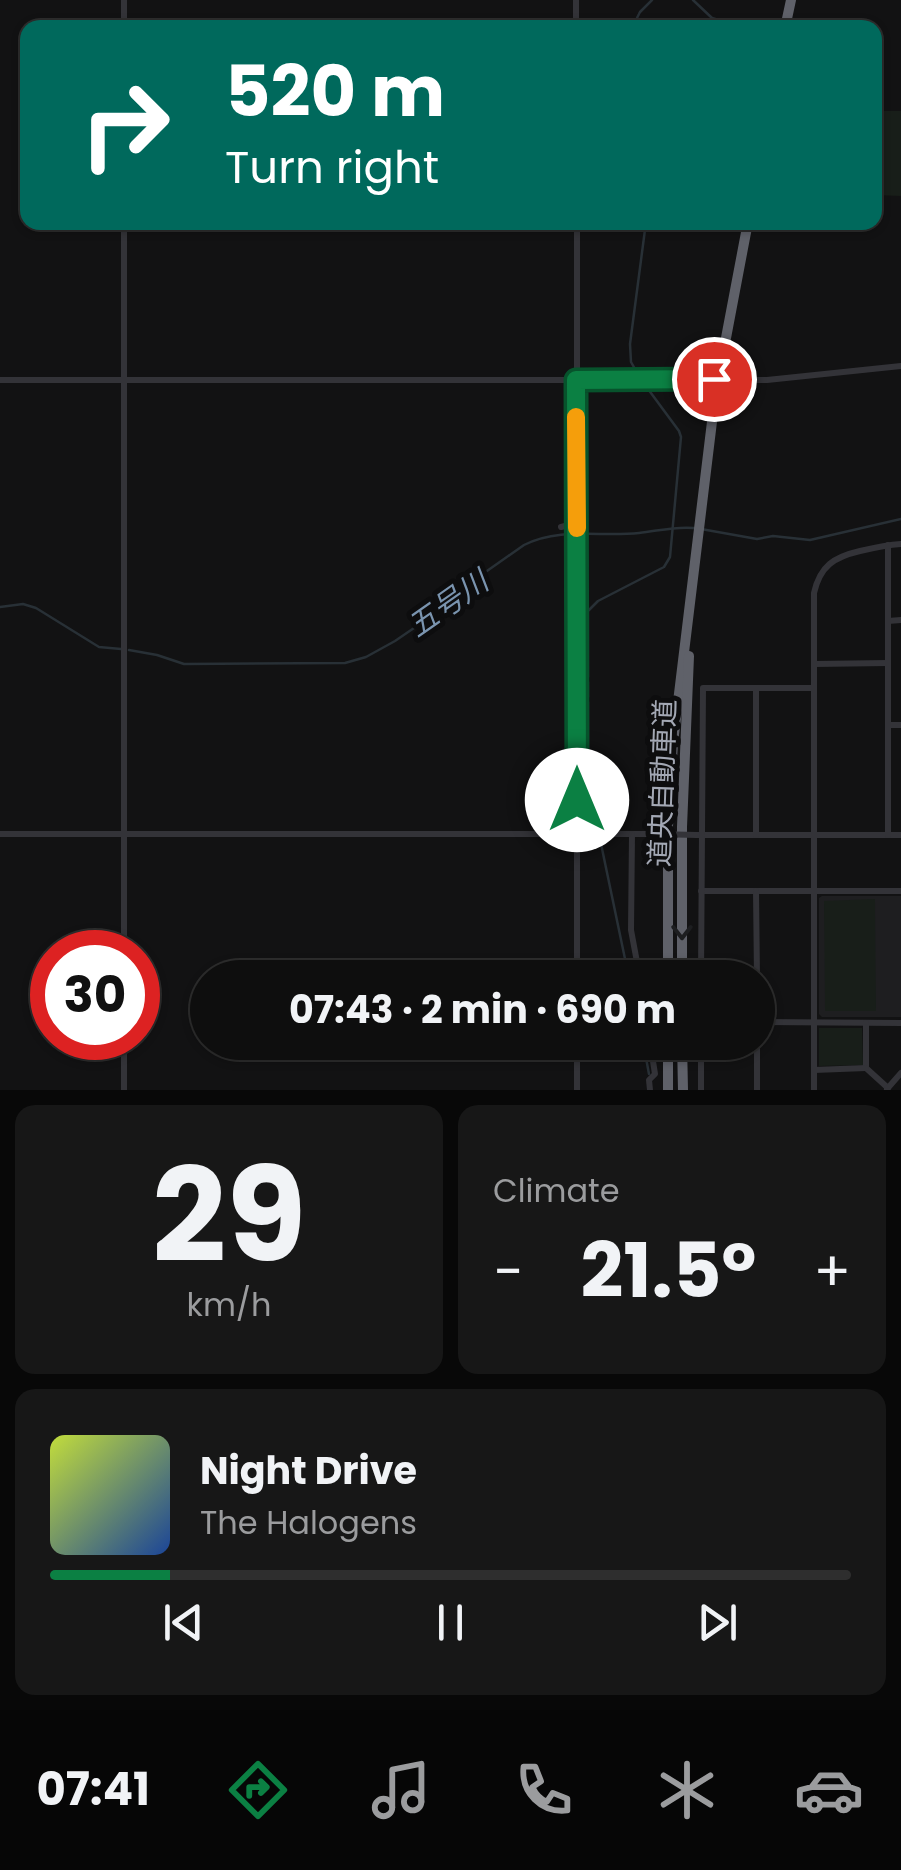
<!DOCTYPE html>
<html lang="en">
<head>
<meta charset="utf-8">
<style>
	:root { --surface:#0e0e0e; --page:#171717; --text:#f1f3f6; --muted:#9b9c9e; --line:#2e2e2e; --accent:#0b8043 }
	body { margin:0; font-family:Poppins,"Noto Sans JP",sans-serif; background:var(--page); color:var(--text); height:100vh; display:flex; flex-direction:column; font-size:38px; white-space:nowrap }
	* { box-sizing:border-box; margin:0 }
	p { font-size:32px; color:var(--muted) }
	.icon { flex:none; width:55px; height:55px; fill:none; stroke:currentColor; stroke-width:2; stroke-linecap:round; stroke-linejoin:round }
	.map { position:relative; height:1090px; overflow:hidden }
	.details { display:flex; flex-direction:column; gap:15px; padding:15px; background:#080808; flex:1 }
	.details>* { flex:none }
	.guide { position:absolute; left:20px; top:20px; width:862px; height:210px; border-radius:20px; box-shadow:0 2px 8px #0004,0 0 0 2px var(--line); background:#00695c; color:#fff; overflow:hidden }
	.speed { position:absolute; left:30px; top:930px; display:flex; gap:20px; font-size:50px; font-weight:700; text-align:center }
	.speed>* { display:grid; place-content:center; width:130px; height:130px; border-radius:50%; background:var(--surface); box-shadow:0 2px 8px #0004,0 0 0 2px var(--line); line-height:1 }
	.speed .limit { border:15px solid #d22; background:#fff; color:#111 }
	.pin { position:absolute; display:grid; place-items:center; width:85px; height:85px; color:#fff; margin:-42px; border:5px solid #fff; border-radius:50%; box-shadow:0 2px 10px #0007 }
	.me { position:absolute; width:110px; margin:-55px; rotate:0deg; stroke-linejoin:round; filter:drop-shadow(0 0 8px #0008) }
	.turn { display:flex; align-items:center; gap:35px; height:210px; padding:0 40px; font-size:45px }
	.turn .icon { width:130px; height:130px; stroke-width:2.5 }
	.turn b { display:block; font-size:70px; line-height:85px }
	.big { font-size:75px; font-weight:700; line-height:1.1 }
	.details .tile { flex:1; display:flex; flex-direction:column; justify-content:center; gap:15px; min-width:0; padding:0 35px; border-radius:20px; background:var(--page) }
	.details .dial { align-items:center; gap:0 }
	.dial b { font-size:130px; line-height:1 }
	.song { display:flex; align-items:center; gap:30px }
	.cover { width:120px; height:120px; border-radius:15px; background:linear-gradient(135deg,hsl(70 70% 55%),hsl(220 70% 35%)) }
	.played { height:10px; border-radius:5px; background:linear-gradient(90deg,var(--accent) 15%,var(--line) 15%) }
	.keys { display:flex; justify-content:space-around; direction:ltr }
	.heat { display:flex; justify-content:space-between; align-items:center; font-size:55px; direction:ltr }
	.details .tiles { flex:1; display:grid; gap:15px; grid-template-columns:1fr 1fr }
	.tile:last-child { grid-column:span 2 }
	.trip { position:absolute; left:190px; top:960px; width:585px; height:100px; border-radius:50px; background:var(--surface); box-shadow:0 2px 8px #0004,0 0 0 2px var(--line); font-weight:700; line-height:100px; text-align:center }
	.dock { display:flex; height:160px; justify-content:space-around; align-items:center; background:#060606; color:var(--muted) }
	.dock .icon { width:70px; height:70px }
	.dock .on { color:var(--accent) }
	.dock b { font-size:45px; color:var(--text) }
	.map>svg:first-child { display:block }
	.built { fill:#1e1e20 }
	.green { fill:#181e19 }
	.lines { fill:none; stroke-linecap:round; stroke-linejoin:round }
	.stream { stroke:#283036; stroke-width:2.5 }
	.minor { stroke:#333338; stroke-width:6 }
	.highway { stroke:#5f6169; stroke-width:10 }
	.minor-bridge { stroke:#333338; stroke-width:6 }
	.highway-bridge { stroke:#5f6169; stroke-width:10 }
	.oneway { stroke:#1d1e20 }
	.route-casing { stroke:#07532c; stroke-width:25 }
	.route { stroke:#0b8043; stroke-width:18 }
	.slow { stroke:#f59e0b; stroke-width:18 }
	.labels { text-anchor:middle; stroke-width:10; stroke-linejoin:round; paint-order:stroke }
	.street-label { font-size:28px; fill:#a3a8b4; stroke:#0d0d0e }
	.water-label { font-size:30px; font-style:italic; fill:#7a94af; stroke:#0d0d0e }
</style>
</head>
<body>
<div class="map">
<svg width="901" height="1090" viewBox="0 0 901 1090">
	<rect width="100%" height="100%" fill="#121213"/>
	<path class="built" d="M 822,896 L 901,896 L 901,1017 L 822,1017 L 819,1014 L 819,898 Z"/>
	<g class="green">
		<path d="M 875,111 L 901,111 L 901,196 L 875,195 Z"/>
		<path d="M 875,899 L 876,1011 L 825,1011 L 824,901 Z"/>
		<path d="M 819,1028 L 862,1028 L 863,1065 L 819,1066 Z"/>
	</g>
	<g class="lines">
		<g class="stream">
			<path d="M 693,0 L 712,18 L 745,28"/>
			<path d="M 632,28 L 640,12 L 652,0"/>
			<path d="M 635,369 L 631,362 L 630,344 L 646,222"/>
			<path d="M 701,529 L 757,539 L 773,536 L 810,540 L 901,519"/>
			<path d="M 0,607 L 23,604 L 36,608 L 99,647 L 121,649"/>
			<path d="M 129,650 L 157,655 L 184,664 L 345,663 L 366,657 L 395,641 L 414,628 L 433,609 L 524,545 C 560,527 600,537 639,533 C 658,531 675,526 694,528"/>
			<path d="M 588,677 L 588,611 L 598,601 L 664,567 L 670,557 L 681,437 L 679,431 L 648,389"/>
			<path d="M 588,682 L 588,697"/>
			<path d="M 588,702 L 588,779 L 598,827"/>
			<path d="M 600,839 L 629,978"/>
			<path d="M 643,1042 L 649,1074"/>
		</g>
		<g class="minor">
			<path d="M 124,0 L 124,28"/>
			<path d="M 576,0 L 576,28"/>
			<path d="M 577,222 L 577,978"/>
			<path d="M 0,380 L 767,380 L 901,366"/>
			<path d="M 561,527 L 569,525 L 576,517"/>
			<path d="M 888,621 L 901,620"/>
			<path d="M 814,664 L 888,663"/>
			<path d="M 888,725 L 901,725"/>
			<path d="M 0,834 L 655,834"/>
			<path d="M 632,834 L 631,930 L 640,978"/>
			<path d="M 697,835 L 901,835"/>
			<path d="M 756,835 L 756,689"/>
			<path d="M 888,835 L 888,545"/>
			<path d="M 701,891 L 901,891"/>
			<path d="M 756,891 L 757,978"/>
			<path d="M 124,952 L 124,222"/>
			<path d="M 701,978 L 703,688 L 814,688"/>
			<path d="M 758,1022 L 901,1023"/>
			<path d="M 866,1023 L 866,1068 L 888,1088"/>
			<path d="M 124,1038 L 124,1090"/>
			<path d="M 650,1042 L 655,1074 L 649,1080 L 650,1090"/>
			<path d="M 701,1042 L 701,1090"/>
			<path d="M 814,1070 L 866,1068"/>
			<path d="M 887,1089 L 901,1073"/>
			<path d="M 577,1090 L 577,1042"/>
			<path d="M 757,1090 L 757,1042"/>
			<path d="M 814,1090 L 814,593 C 820,566 834,557 860,551 C 873,548 887,545 901,544"/>
		</g>
		<g class="highway">
			<path d="M 785,28 L 791,0"/>
			<path d="M 722,359 L 748,222"/>
			<path d="M 668,978 L 668,826 L 673,743 L 715,397"/>
			<path d="M 682,978 L 682,827 L 689,656"/>
			<path d="M 682,1042 L 683,1090"/>
			<path d="M 668,1090 L 668,1042"/>
		</g>
		<path class="minor-bridge" d="M 655,834 L 697,835"/>
		<path class="highway-bridge" d="M 715,397 L 722,359"/>
	</g>
	<defs><path id="oneway-chevron" d="M-2-3.5L2.5 0L-2 3.5" fill="none" stroke-width="1.6" stroke-linecap="round" stroke-linejoin="round" transform="scale(2.5)"/></defs>
	<use class="oneway" href="#oneway-chevron" transform="translate(682 932) rotate(90)"/>
	<g class="lines">
		<defs>
			<path id="route" d="M 577,800 L 576,380 L 714,379"/>
		</defs>
		<use href="#route" class="route-casing"/>
		<use href="#route" class="route"/>
		<path class="slow" d="M 576,417 L 577,528"/>
	</g>
	<g class="labels">
		<g class="street-label">
			<text transform="translate(662 783) rotate(-88)" y="10">道央自動車道</text>
		</g>
		<g class="water-label">
			<text transform="translate(448 604) rotate(-35)" y="10">五号川</text>
		</g>
	</g>
</svg>
<div class="speed"><div class="limit">30</div></div>
<div class="pin" style="left:714px;top:379px;background:#d93025"><svg class="icon" aria-label="arrive" viewBox="0 0 24 24"><path d="M6 21V4h12l-3 4 3 4H6"/></svg></div>
<svg class="me" style="left:577px;top:800px" viewBox="-20 -20 40 40"><circle r="19" fill="#fff"/><path d="M0-13L10 11 0 6-10 11z" fill="#0b8043"/></svg>
<div class="trip">07:43 · 2 min · 690 m</div>
<div class="guide">
<div class="turn"><svg class="icon" aria-label="right" viewBox="0 0 24 24"><path d="M7 20v-9h11M14 6l5 5-5 5"/></svg><div><b>520 m</b>Turn right</div></div>
</div>
</div>
<section class="details">
<div class="tiles">
<div class="tile dial"><b>29</b><p>km/h</p></div>
<div class="tile"><p>Climate</p>
<div class="heat"><a>−</a><b class="big">21.5°</b><a>+</a></div>
</div>
<div class="tile">
<div class="song"><i class="cover"></i><div><b>Night Drive</b><p>The Halogens</p></div></div>
<div class="played"></div>
<div class="keys"><svg class="icon" aria-label="previous" viewBox="0 0 24 24"><path d="M18 5L8 12l10 7zM5 5v14"/></svg><svg class="icon" aria-label="pause" viewBox="0 0 24 24"><path d="M8 5v14M16 5v14"/></svg><svg class="icon" aria-label="next" viewBox="0 0 24 24"><path d="M6 5l10 7-10 7zM19 5v14"/></svg></div>
</div>
</div>
</section>
<nav class="dock">
<b>07:41</b>
<svg class="icon on" aria-label="directions" viewBox="0 0 24 24"><path d="M12 3l9 9-9 9-9-9zM9 14v-3h6M13 9l2 2-2 2"/></svg>
<svg class="icon" aria-label="music" viewBox="0 0 24 24"><path d="M9 18V5l10-2v13"/><circle cx="6" cy="18" r="3"/><circle cx="16" cy="16" r="3"/></svg>
<svg class="icon" aria-label="phone" viewBox="0 0 24 24"><path d="M5 4h4l2 5-3 2q2 4 5 5l2-3 5 2v4C11 20 4 13 5 4z"/></svg>
<svg class="icon" aria-label="climate" viewBox="0 0 24 24"><path d="M12 3v18M4 7l16 10M4 17L20 7"/></svg>
<svg class="icon" aria-label="car" viewBox="0 0 24 24"><path d="M5 17H2v-5l4-1 3-4h7l3 4 3 1v5h-3M9 17h6M6 11h13"/><circle cx="7" cy="17" r="2"/><circle cx="17" cy="17" r="2"/></svg>
</nav>
</body>
</html>
